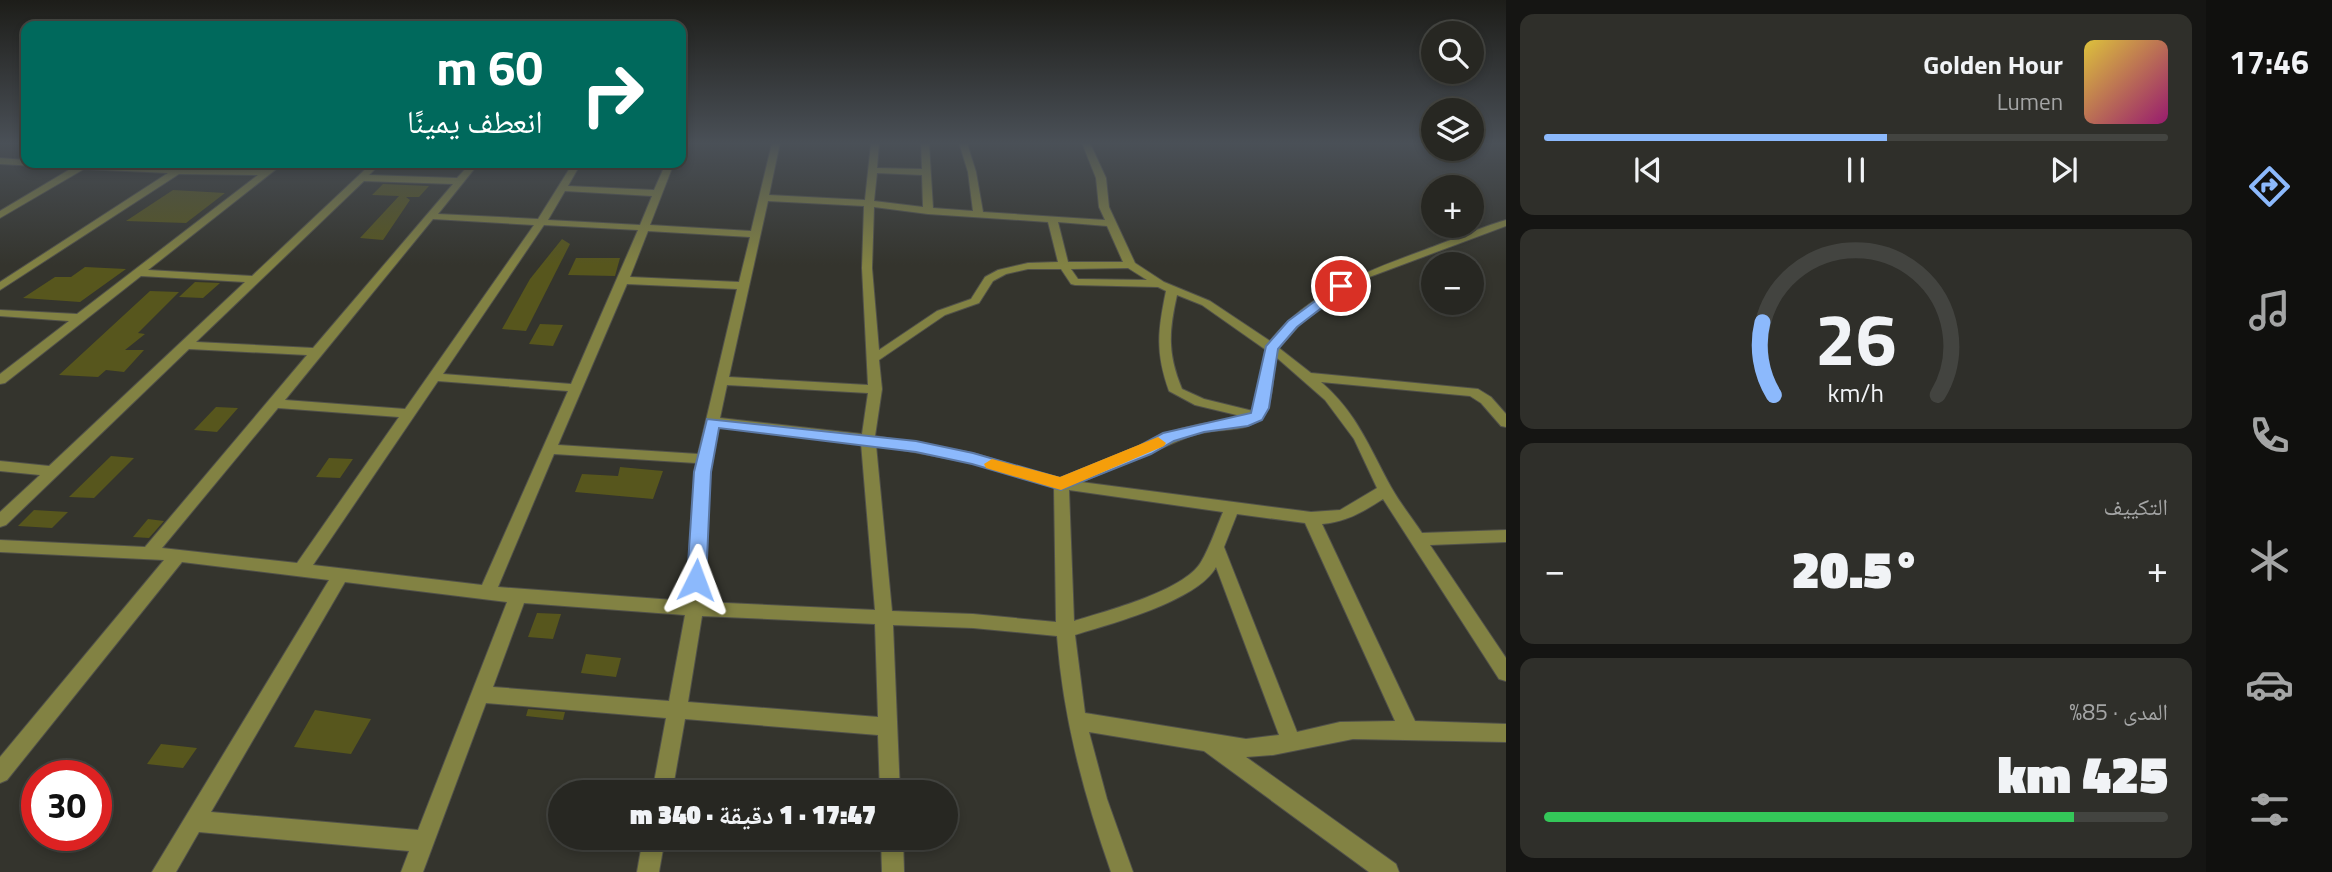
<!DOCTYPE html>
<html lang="ar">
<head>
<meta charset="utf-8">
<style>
	:root { --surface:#272722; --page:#2f2f2a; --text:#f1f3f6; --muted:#a4a5a5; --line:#434440; --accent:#8cb9fc }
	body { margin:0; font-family:"Titillium Web","Noto Naskh Arabic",sans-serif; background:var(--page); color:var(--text); direction:rtl; height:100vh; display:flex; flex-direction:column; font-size:26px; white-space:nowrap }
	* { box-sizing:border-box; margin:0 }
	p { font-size:23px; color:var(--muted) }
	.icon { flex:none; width:38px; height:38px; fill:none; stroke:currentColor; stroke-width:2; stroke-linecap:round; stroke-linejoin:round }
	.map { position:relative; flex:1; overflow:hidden; direction:ltr }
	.sheet { display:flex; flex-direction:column; gap:14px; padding:14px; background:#151513; width:700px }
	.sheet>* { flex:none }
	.banner { position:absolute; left:21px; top:21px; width:665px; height:147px; border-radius:14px; box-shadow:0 4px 10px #0003,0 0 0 2px var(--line); direction:rtl; background:#00695c; color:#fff; overflow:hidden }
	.buttons { position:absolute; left:1421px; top:21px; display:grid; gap:14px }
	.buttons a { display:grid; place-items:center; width:63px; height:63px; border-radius:50%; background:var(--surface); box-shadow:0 4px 10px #0003,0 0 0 2px var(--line); font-size:35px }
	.speed { position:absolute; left:21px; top:760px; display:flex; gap:14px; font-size:35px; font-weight:700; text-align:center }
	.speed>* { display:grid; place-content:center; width:91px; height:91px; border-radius:50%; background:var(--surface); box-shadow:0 4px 10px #0003,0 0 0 2px var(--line); line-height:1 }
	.speed .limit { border:10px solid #d22; background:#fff; color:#111 }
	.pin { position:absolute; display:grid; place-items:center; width:60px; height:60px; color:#fff; margin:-30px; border:4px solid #fff; border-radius:50%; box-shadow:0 2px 7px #0007 }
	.me { position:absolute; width:77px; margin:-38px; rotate:3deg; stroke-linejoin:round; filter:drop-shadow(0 0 5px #0008) }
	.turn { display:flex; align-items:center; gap:24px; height:147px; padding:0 28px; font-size:32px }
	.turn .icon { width:91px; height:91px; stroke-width:2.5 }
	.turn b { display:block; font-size:49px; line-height:60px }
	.big { font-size:52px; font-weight:800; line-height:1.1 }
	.sheet .card { flex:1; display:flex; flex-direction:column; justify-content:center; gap:10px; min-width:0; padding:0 24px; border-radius:14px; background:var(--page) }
	.sheet .dial { align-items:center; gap:0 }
	.dial svg { height:182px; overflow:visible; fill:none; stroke:var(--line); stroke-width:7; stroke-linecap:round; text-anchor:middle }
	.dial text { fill:var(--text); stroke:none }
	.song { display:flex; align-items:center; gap:21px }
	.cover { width:84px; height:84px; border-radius:10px; background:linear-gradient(135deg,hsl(50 70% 55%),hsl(320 70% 35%)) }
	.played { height:7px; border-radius:4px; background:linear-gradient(90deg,var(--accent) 55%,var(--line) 55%) }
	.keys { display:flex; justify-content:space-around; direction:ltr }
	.heat { display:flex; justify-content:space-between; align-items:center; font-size:38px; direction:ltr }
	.charge { height:10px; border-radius:5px; background:linear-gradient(90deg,#34c759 85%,var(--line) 0) }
	.trip { position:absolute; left:548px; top:780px; width:410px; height:70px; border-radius:35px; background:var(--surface); box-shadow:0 4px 10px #0003,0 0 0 2px var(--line); font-weight:800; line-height:70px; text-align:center; direction:rtl }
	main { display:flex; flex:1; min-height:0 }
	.tab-bar { display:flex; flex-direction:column; width:126px; justify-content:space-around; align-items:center; background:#10100e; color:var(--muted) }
	.tab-bar .icon { width:49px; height:49px }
	.tab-bar .active { color:var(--accent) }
	.tab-bar b { font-size:32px; color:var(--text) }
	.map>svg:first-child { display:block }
	.building { fill:#57561d }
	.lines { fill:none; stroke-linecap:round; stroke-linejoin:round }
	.street-casing { stroke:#51514a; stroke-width:2 }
	.street { fill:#828243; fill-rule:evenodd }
	.route { fill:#8cb9fc; stroke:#5b78a4; stroke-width:2 }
	.slow { fill:#f59e0b }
</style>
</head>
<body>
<main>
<nav class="tab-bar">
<b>17:46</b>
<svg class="icon active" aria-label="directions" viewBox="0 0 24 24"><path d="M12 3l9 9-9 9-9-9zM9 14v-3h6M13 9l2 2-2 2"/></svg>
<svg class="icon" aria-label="music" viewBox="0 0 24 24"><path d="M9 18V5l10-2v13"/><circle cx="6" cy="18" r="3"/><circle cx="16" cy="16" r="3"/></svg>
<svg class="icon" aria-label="phone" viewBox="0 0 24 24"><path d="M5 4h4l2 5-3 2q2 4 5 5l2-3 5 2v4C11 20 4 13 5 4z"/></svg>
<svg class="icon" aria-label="climate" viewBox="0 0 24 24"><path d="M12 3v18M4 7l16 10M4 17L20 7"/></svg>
<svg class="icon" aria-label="car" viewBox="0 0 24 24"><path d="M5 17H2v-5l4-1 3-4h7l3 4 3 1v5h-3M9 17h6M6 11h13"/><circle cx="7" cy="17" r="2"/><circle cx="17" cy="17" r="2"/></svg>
<svg class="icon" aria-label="filters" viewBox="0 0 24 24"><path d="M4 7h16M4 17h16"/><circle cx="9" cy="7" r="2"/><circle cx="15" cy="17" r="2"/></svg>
</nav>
<section class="sheet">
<div class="card">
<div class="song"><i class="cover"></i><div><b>Golden Hour</b><p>Lumen</p></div></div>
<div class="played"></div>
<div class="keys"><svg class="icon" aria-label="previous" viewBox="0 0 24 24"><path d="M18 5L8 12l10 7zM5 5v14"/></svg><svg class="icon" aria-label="pause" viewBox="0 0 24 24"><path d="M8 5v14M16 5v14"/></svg><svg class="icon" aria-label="next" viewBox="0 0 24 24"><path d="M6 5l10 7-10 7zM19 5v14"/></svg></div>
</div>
<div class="card dial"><svg viewBox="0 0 100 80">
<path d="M14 69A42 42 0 1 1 86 69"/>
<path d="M14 69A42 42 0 0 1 9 37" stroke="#8cb9fc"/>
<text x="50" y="56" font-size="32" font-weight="700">26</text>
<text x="50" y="72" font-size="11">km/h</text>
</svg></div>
<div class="card"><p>التكييف</p>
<div class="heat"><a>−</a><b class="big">20.5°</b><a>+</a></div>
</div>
<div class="card"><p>المدى · 85%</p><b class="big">425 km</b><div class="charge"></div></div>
</section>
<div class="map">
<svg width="1506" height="872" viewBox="0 0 1506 872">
	<rect width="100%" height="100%" fill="#34342d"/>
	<g class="building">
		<path d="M 383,184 L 429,186 L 419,197 L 406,197 L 410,200 L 383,240 L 360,238 L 399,196 L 372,195 Z"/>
		<path d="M 173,190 L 225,193 L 186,223 L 126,221 Z"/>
		<path d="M 562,239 L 570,244 L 526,331 L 502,329 L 530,279 Z"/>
		<path d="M 576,258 L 620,258 L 615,276 L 568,275 Z"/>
		<path d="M 85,267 L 126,269 L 80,302 L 23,298 L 55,277 L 71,277 Z"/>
		<path d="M 195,282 L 220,283 L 203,298 L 179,297 Z"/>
		<path d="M 150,291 L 179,292 L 138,333 L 145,334 L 125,350 L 144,350 L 124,372 L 106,370 L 98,377 L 59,375 Z"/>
		<path d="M 540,324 L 563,325 L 553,346 L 529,344 Z"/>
		<path d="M 216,407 L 238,408 L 217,432 L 194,430 Z"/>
		<path d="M 111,456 L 134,458 L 94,498 L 69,497 Z"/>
		<path d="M 329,458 L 353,459 L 340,478 L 316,477 Z"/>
		<path d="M 620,467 L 663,471 L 653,499 L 575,492 L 582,474 L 618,476 Z"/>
		<path d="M 34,510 L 68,512 L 52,528 L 18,526 Z"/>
		<path d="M 148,519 L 164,521 L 149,538 L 133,537 Z"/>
		<path d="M 537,613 L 561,614 L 553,639 L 528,637 Z"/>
		<path d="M 586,654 L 621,658 L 616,677 L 581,673 Z"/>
		<path d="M 528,709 L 565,712 L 563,720 L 526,716 Z"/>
		<path d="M 315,710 L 371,719 L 351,754 L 294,747 Z"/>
		<path d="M 161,744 L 197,748 L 183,768 L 147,764 Z"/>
	</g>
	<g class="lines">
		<defs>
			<g id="street">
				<path d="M 772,143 L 780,143 L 769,195 L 865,200 L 871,143 L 879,143 L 877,168 L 922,169 L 921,143 L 929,143 L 933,208 L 973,211 L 968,172 L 959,143 L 967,143 L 976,172 L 983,212 L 1105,220 L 1099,207 L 1096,178 L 1082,143 L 1090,143 L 1106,178 L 1109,207 L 1135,263 L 1164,282 L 1210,301 L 1270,341 C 1311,289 1376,268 1435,246 C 1459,237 1482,227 1506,220 L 1506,226 L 1364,279 L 1301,323 L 1279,348 L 1311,373 L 1478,389 L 1491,397 L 1506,414 L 1506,427 L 1501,426 L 1481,403 L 1470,396 L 1321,382 C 1357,413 1369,447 1391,487 C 1400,503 1412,518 1422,533 L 1506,530 L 1506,542 L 1430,545 L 1506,658 L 1506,681 L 1499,679 L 1383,499 C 1363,512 1346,522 1322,524 L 1415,721 L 1506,724 L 1506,742 L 1353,739 L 1273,755 L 1246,757 L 1396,864 L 1399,872 L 1369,872 L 1204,751 L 1089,732 L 1107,799 L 1133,872 L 1111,872 C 1084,795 1063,718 1057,636 L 973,628 L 893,625 L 900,793 L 880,793 L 878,735 L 685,719 L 672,793 L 652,793 L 666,718 L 486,703 L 423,872 L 401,872 L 409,851 L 199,832 L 176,872 L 152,872 L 329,580 L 182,562 L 7,780 L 0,783 L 0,757 L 164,560 L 0,552 L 0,540 L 145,547 L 307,355 L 189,349 L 6,525 L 0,527 L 0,512 L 40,475 L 0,471 L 0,461 L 49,466 L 245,282 L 141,276 L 5,383 L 0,384 L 0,374 L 69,321 L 0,316 L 0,310 L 77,314 L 258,175 L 179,174 L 0,290 L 0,282 L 168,173 L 84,169 L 0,218 L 0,211 L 72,168 L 0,164 L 0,158 L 26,160 L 26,163 L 265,170 L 275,163 L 284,163 L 148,270 L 252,276 L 372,163 L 381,163 L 369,175 L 457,178 L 471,163 L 479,163 L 438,214 L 538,219 L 573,163 L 581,163 L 568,186 L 654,190 L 666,163 L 674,163 L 650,225 L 751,231 ZM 877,173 L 922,175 L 923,207 L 874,201 ZM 364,181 L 453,184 L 313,348 L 196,342 ZM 565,191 L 652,196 L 640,225 L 548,220 ZM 768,201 L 864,206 L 862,268 L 868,385 L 729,377 ZM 874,207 L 928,214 L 1048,222 L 1058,262 L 1028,263 L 998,270 L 985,277 L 971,299 L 937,311 L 879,350 L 872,268 ZM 433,219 L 534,225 L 405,409 L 285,400 ZM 1058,222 L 1107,226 L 1123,262 L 1068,262 ZM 544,225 L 638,230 L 571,384 L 443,374 ZM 648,231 L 750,237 L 739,282 L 630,277 ZM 1128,268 L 1147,280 L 1078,279 L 1071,269 ZM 1028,269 L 1061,269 L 1071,284 L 1075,285 L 1158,287 L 1166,291 C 1158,330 1155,352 1169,391 L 1195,405 L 1245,417 L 1201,424 L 1180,429 L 1060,479 L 973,453 L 875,436 L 882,389 L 879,360 L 945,315 L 979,303 L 993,281 L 1006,274 ZM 627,284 L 737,289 L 698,454 L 558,445 ZM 1177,295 L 1202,305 L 1266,350 L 1253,411 L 1204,399 L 1182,389 C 1167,353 1169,331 1177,295 ZM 1276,357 L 1325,400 L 1354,439 L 1377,488 L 1340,510 L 1311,512 L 1081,482 L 1190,436 C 1205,431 1219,431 1234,429 C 1277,424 1270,391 1276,357 ZM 438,381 L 568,391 L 482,585 L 313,565 ZM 727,385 L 868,393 L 862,434 L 720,418 ZM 278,408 L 399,417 L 297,563 L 162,548 ZM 718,427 L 861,443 L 875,610 L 704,602 L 711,459 ZM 876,445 L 972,463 L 1054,487 L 1056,622 L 973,614 L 892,611 ZM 554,454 L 696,463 L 687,601 L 498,587 ZM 1069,490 L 1223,512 C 1216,528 1210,547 1201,562 C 1184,591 1106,611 1074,621 ZM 1237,514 L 1305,523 L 1395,721 L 1340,722 L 1297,732 L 1224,547 ZM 1216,567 L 1279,735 L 1246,739 L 1085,713 L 1075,635 C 1110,624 1198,601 1216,567 ZM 345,582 L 507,602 L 418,830 L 211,812 ZM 524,603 L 685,615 L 669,701 L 493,687 ZM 702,616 L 875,624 L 878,717 L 688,702 Z"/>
				<path d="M 643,838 L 665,838 L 659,872 L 637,872 Z"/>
				<path d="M 881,838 L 903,838 L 904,872 L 882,872 Z"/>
			</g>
		</defs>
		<use href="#street" class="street-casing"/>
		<use href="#street" class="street"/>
	</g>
	<linearGradient id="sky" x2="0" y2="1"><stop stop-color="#1d1d19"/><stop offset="0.54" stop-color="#4a5057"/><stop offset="1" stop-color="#4a5057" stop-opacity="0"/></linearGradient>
	<rect width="1506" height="265" fill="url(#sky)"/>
	<path class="route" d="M 1341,282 L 1346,284 L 1346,289 L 1297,327 L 1278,349 L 1269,408 L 1262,420 L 1248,426 L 1204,432 L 1174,441 L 1151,454 L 1061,490 L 972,464 L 916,452 L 719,428 L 711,472 L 706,580 L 703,586 L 696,588 L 689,586 L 687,580 L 694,472 L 707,419 L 916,441 L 973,453 L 1060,478 L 1139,446 L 1163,433 L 1251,413 L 1266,346 L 1288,321 Z"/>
	<path class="slow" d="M 1158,437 L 1166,443 L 1164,446 L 1061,490 L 986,468 L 984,464 L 992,459 L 1060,477 Z"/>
</svg>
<div class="buttons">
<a><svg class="icon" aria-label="search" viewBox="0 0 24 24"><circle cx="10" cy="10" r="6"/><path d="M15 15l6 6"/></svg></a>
<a><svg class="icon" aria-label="layers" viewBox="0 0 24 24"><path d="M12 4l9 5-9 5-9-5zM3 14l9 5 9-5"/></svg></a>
<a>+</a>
<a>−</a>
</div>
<div class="speed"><div class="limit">30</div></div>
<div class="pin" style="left:1341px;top:286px;background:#d93025"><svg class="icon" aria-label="arrive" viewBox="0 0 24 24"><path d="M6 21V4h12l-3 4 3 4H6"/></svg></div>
<svg class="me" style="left:696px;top:580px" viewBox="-20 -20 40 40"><path d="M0-17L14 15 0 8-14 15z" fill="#8cb9fc" stroke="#fff" stroke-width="4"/></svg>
<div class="trip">17:47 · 1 دقيقة · 340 m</div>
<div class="banner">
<div class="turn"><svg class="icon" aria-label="right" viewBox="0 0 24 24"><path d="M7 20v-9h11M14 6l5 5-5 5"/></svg><div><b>60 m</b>انعطف يمينًا</div></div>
</div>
</div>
</main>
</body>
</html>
